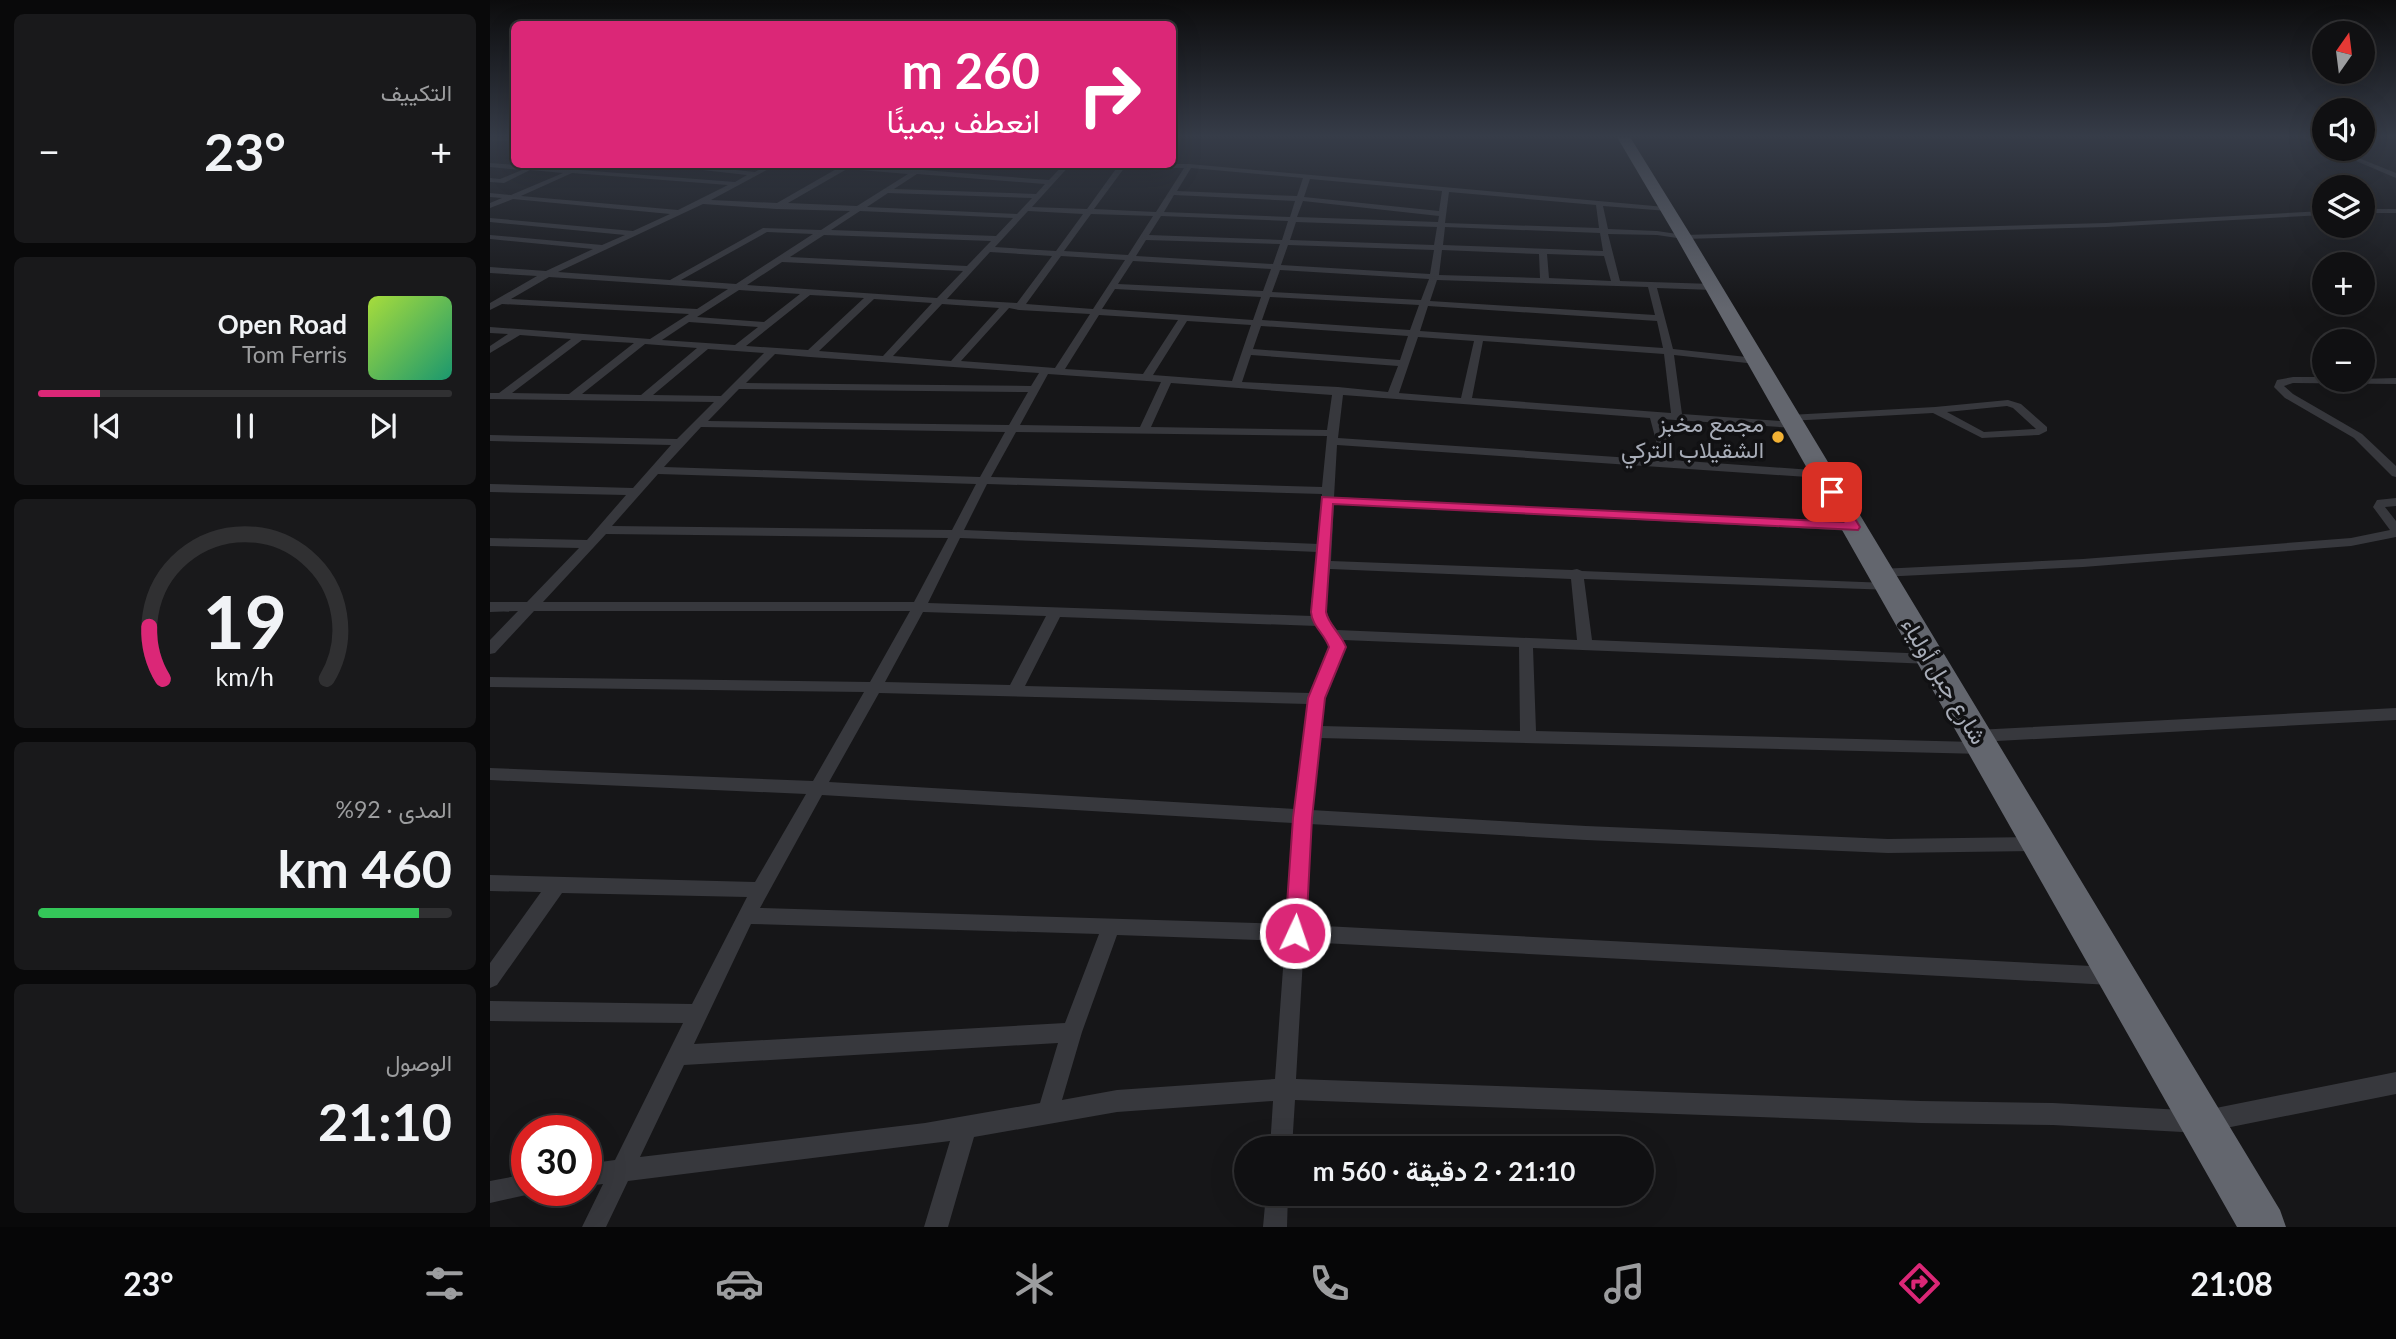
<!DOCTYPE html>
<html lang="ar">
<head>
<meta charset="utf-8">
<style>
	:root { --surface:#101012; --page:#19191b; --text:#f1f3f6; --muted:#9c9d9f; --line:#303032; --accent:#db2777 }
	body { margin:0; font-family:Lato,Vazirmatn,sans-serif; background:var(--page); color:var(--text); direction:rtl; height:100vh; display:flex; flex-direction:column; font-size:26px; white-space:nowrap }
	* { box-sizing:border-box; margin:0 }
	p { font-size:23px; color:var(--muted) }
	.icon { flex:none; width:38px; height:38px; fill:none; stroke:currentColor; stroke-width:2; stroke-linecap:round; stroke-linejoin:round }
	.map { position:relative; flex:1; overflow:hidden; direction:ltr }
	.side { display:flex; flex-direction:column; gap:14px; padding:14px; background:#09090a; width:490px }
	.side>* { flex:none }
	.guide { position:absolute; left:21px; top:21px; width:665px; height:147px; border-radius:10px; box-shadow:0 7px 28px #0002,0 0 0 2px var(--line); direction:rtl; background:#db2777; color:#fff; overflow:hidden }
	.needle { width:46px; rotate:14deg }
	.buttons { position:absolute; left:1822px; top:21px; display:grid; gap:14px }
	.buttons a { display:grid; place-items:center; width:63px; height:63px; border-radius:50%; background:var(--surface); box-shadow:0 7px 28px #0002,0 0 0 2px var(--line); font-size:35px }
	.speed { position:absolute; left:21px; top:1115px; display:flex; gap:14px; font-size:35px; font-weight:700; text-align:center }
	.speed>* { display:grid; place-content:center; width:91px; height:91px; border-radius:50%; background:var(--surface); box-shadow:0 7px 28px #0002,0 0 0 2px var(--line); line-height:1 }
	.speed .limit { border:10px solid #d22; background:#fff; color:#111 }
	.pin { position:absolute; display:grid; place-items:center; width:60px; height:60px; color:#fff; margin:-30px; border-radius:14px; box-shadow:0 4px 10px #0006 }
	.me { position:absolute; width:77px; margin:-38px; rotate:3deg; stroke-linejoin:round; filter:drop-shadow(0 0 5px #0008) }
	.turn { display:flex; align-items:center; gap:24px; height:147px; padding:0 21px; font-size:32px }
	.turn .icon { width:91px; height:91px; stroke-width:2.5 }
	.turn b { display:block; font-size:49px; line-height:60px }
	.big { font-size:52px; font-weight:700; line-height:1.1 }
	.side .card { flex:1; display:flex; flex-direction:column; justify-content:center; gap:10px; min-width:0; padding:0 24px; border-radius:10px; background:var(--page) }
	.side .dial { align-items:center; gap:0 }
	.dial svg { height:182px; overflow:visible; fill:none; stroke:var(--line); stroke-width:7; stroke-linecap:round; text-anchor:middle }
	.dial text { fill:var(--text); stroke:none }
	.song { display:flex; align-items:center; gap:21px }
	.cover { width:84px; height:84px; border-radius:10px; background:linear-gradient(135deg,hsl(80 70% 55%),hsl(160 70% 35%)) }
	.played { height:7px; border-radius:4px; background:linear-gradient(90deg,var(--accent) 15%,var(--line) 15%) }
	.keys { display:flex; justify-content:space-around; direction:ltr }
	.heat { display:flex; justify-content:space-between; align-items:center; font-size:38px; direction:ltr }
	.charge { height:10px; border-radius:5px; background:linear-gradient(90deg,#34c759 92%,var(--line) 0) }
	.trip { position:absolute; left:744px; top:1136px; width:420px; height:70px; border-radius:35px; background:var(--surface); box-shadow:0 7px 28px #0002,0 0 0 2px var(--line); font-weight:700; line-height:70px; text-align:center; direction:rtl }
	.tabs { display:flex; height:112px; justify-content:space-around; align-items:center; background:#060607; color:var(--muted) }
	.tabs .icon { width:49px; height:49px }
	.tabs .on { color:var(--accent) }
	.tabs b { font-size:32px; color:var(--text) }
	main { display:flex; flex:1; min-height:0 }
	.map>svg:first-child { display:block }
	.lines { fill:none; stroke-linecap:round; stroke-linejoin:round }
	.street { fill:#37383d; fill-rule:evenodd }
	.highway { fill:#63666e; fill-rule:evenodd }
	.route { fill:#db2777; stroke:#8e194d; stroke-width:2 }
	.poi-dot { fill:#f2b134; stroke:#111113; stroke-width:2.5 }
	.labels { text-anchor:middle; stroke-width:7; stroke-linejoin:round; paint-order:stroke }
	.poi-label { font-size:23px; fill:#a8adb8; stroke:#111113; text-anchor:end }
	.street-label { font-size:23px; fill:#a8adb8; stroke:#111113 }
</style>
</head>
<body>
<main>
<div class="map">
<svg width="1906" height="1227" viewBox="0 0 1906 1227">
	<rect width="100%" height="100%" fill="#161618"/>
	<g class="lines">
		<g class="street">
			<path d="M 0,137 L 24,137 L 24,141 L 0,140 Z"/>
			<path d="M 1810,137 L 1820,137 L 1834,144 L 1834,148 Z"/>
			<path d="M 1838,149 L 1846,149 L 1906,173 L 1906,178 Z"/>
			<path d="M 0,163 L 245,182 L 257,175 L 159,164 L 189,164 L 265,172 L 279,164 L 288,164 L 221,200 L 287,203 L 348,168 L 316,164 L 354,164 L 424,170 L 432,164 L 441,164 L 433,170 L 559,180 L 574,164 L 581,164 L 542,207 L 597,209 L 628,166 L 611,164 L 699,164 L 1175,207 L 1178,207 L 1178,211 L 1113,206 L 1118,229 L 1167,231 L 1194,235 L 1616,223 L 1834,211 L 1834,215 L 1616,227 L 1194,239 L 1167,235 L 1118,234 L 1130,281 L 1223,284 L 1227,287 L 1223,290 L 1167,288 L 1183,349 L 1266,358 L 1271,361 L 1266,364 L 1184,355 L 1192,414 L 1304,422 L 1310,425 L 1304,428 L 1171,419 L 1182,460 L 1336,471 L 1338,474 L 1332,478 L 847,445 L 844,497 L 1363,523 L 1369,527 L 1363,531 L 844,504 L 841,561 L 1082,570 L 1087,569 L 1092,571 L 1398,583 L 1403,584 L 1405,587 L 1403,590 L 1094,579 L 1102,640 L 1441,654 L 1448,659 L 1441,664 L 1043,648 L 1046,731 L 1485,742 L 1480,740 L 1478,736 L 1480,732 L 1486,730 L 1906,708 L 1906,720 L 1488,742 L 1499,744 L 1501,748 L 1499,752 L 1493,754 L 829,738 L 821,810 L 1096,826 L 1398,839 L 1546,837 L 1552,839 L 1555,844 L 1552,849 L 1546,851 L 1398,853 L 1096,840 L 820,824 L 815,925 L 1621,967 L 1628,970 L 1631,976 L 1628,982 L 1621,985 L 814,942 L 806,1079 L 1431,1101 L 1563,1103 L 1711,1111 L 1906,1072 L 1906,1094 L 1711,1133 L 1563,1125 L 1431,1123 L 805,1100 L 802,1148 L 780,1148 L 783,1101 L 627,1112 L 484,1137 L 458,1227 L 434,1227 L 460,1141 L 138,1181 L 116,1227 L 92,1227 L 113,1184 L 96,1186 L 96,1164 L 125,1160 L 193,1023 L 0,1021 L 0,1001 L 202,1004 L 257,897 L 72,893 L 7,985 L 0,988 L 0,963 L 51,892 L 0,891 L 0,875 L 265,882 L 316,794 L 0,780 L 0,768 L 323,781 L 374,692 L 0,687 L 0,677 L 380,682 L 420,611 L 44,611 L 5,653 L 0,654 L 0,640 L 28,611 L 0,612 L 0,602 L 37,602 L 89,548 L 0,546 L 0,538 L 97,540 L 136,495 L 0,492 L 0,484 L 143,488 L 181,445 L 0,441 L 0,435 L 187,439 L 224,402 L 0,399 L 0,393 L 9,393 L 81,339 L 30,335 L 0,353 L 0,346 L 18,334 L 0,333 L 0,327 L 160,339 L 199,314 L 12,304 L 0,310 L 0,303 L 47,276 L 0,273 L 0,267 L 56,271 L 103,249 L 0,239 L 0,235 L 112,245 L 135,235 L 0,222 L 0,218 L 143,231 L 180,214 L 23,199 L 0,208 L 0,203 L 12,198 L 0,197 L 0,193 L 21,195 L 73,173 L 40,170 L 14,183 L 0,182 L 0,178 L 10,179 L 32,170 L 0,167 ZM 635,167 L 694,168 L 666,212 L 604,209 ZM 701,168 L 813,178 L 807,196 L 687,191 ZM 357,169 L 418,174 L 367,206 L 298,203 ZM 82,173 L 238,185 L 188,210 L 31,196 ZM 427,174 L 555,184 L 546,194 L 404,189 ZM 820,179 L 952,191 L 949,211 L 814,197 ZM 959,192 L 1106,205 L 1109,228 L 955,223 ZM 398,193 L 542,198 L 527,214 L 377,207 ZM 684,195 L 805,201 L 800,217 L 674,212 ZM 813,201 L 949,216 L 948,222 L 807,217 ZM 213,204 L 286,209 L 360,211 L 331,230 L 273,228 L 180,280 L 68,272 ZM 370,211 L 523,218 L 506,236 L 341,230 ZM 538,211 L 593,214 L 566,251 L 505,247 ZM 601,214 L 663,216 L 638,255 L 574,251 ZM 671,216 L 798,221 L 792,240 L 659,235 ZM 806,222 L 947,227 L 944,245 L 800,240 ZM 955,227 L 1110,233 L 1113,251 L 953,245 ZM 277,232 L 323,234 L 246,284 L 191,280 ZM 334,235 L 501,241 L 477,266 L 300,257 ZM 656,240 L 790,244 L 783,264 L 646,256 ZM 798,245 L 944,250 L 940,274 L 791,265 ZM 952,250 L 1049,254 L 1050,278 L 949,275 ZM 500,252 L 562,256 L 527,303 L 457,299 ZM 1057,254 L 1114,256 L 1121,281 L 1059,278 ZM 571,256 L 635,260 L 603,309 L 536,304 ZM 643,261 L 781,269 L 773,291 L 628,284 ZM 292,262 L 473,271 L 447,298 L 257,285 ZM 790,270 L 939,279 L 931,300 L 782,292 ZM 59,277 L 238,289 L 207,309 L 21,299 ZM 947,280 L 1158,287 L 1165,315 L 940,301 ZM 625,289 L 771,297 L 763,320 L 612,309 ZM 249,290 L 310,294 L 274,322 L 207,317 ZM 320,295 L 374,298 L 318,350 L 256,346 ZM 780,297 L 929,305 L 920,330 L 772,320 ZM 384,299 L 442,303 L 393,356 L 329,351 ZM 452,304 L 509,308 L 461,361 L 403,356 ZM 938,306 L 1167,321 L 1173,348 L 930,331 ZM 519,308 L 529,310 L 600,314 L 565,368 L 471,361 ZM 609,315 L 688,320 L 653,374 L 575,369 ZM 697,321 L 761,325 L 742,381 L 663,375 ZM 199,322 L 268,327 L 245,345 L 172,340 ZM 771,326 L 918,336 L 910,360 L 763,349 ZM 928,337 L 984,341 L 971,398 L 909,393 ZM 92,340 L 144,343 L 79,394 L 22,393 ZM 993,341 L 1174,354 L 1181,413 L 982,398 ZM 155,344 L 207,348 L 151,395 L 92,394 ZM 218,349 L 274,353 L 231,396 L 163,395 ZM 285,354 L 320,357 L 549,373 L 541,386 L 256,383 ZM 761,355 L 908,366 L 898,392 L 848,387 L 752,382 ZM 558,374 L 671,382 L 650,427 L 530,425 ZM 681,383 L 842,395 L 837,430 L 661,427 ZM 249,389 L 538,392 L 519,425 L 218,421 ZM 853,395 L 1160,418 L 1171,460 L 848,438 ZM 211,427 L 515,432 L 490,477 L 174,467 ZM 526,432 L 837,436 L 832,487 L 501,477 ZM 168,474 L 486,484 L 462,530 L 122,526 ZM 497,484 L 832,494 L 829,544 L 474,530 ZM 116,534 L 458,538 L 424,602 L 53,602 ZM 470,538 L 828,552 L 821,604 L 822,616 L 438,603 ZM 840,569 L 1081,579 L 1087,640 L 847,630 C 829,610 837,594 840,569 ZM 433,612 L 556,616 L 520,685 L 395,682 ZM 570,617 L 827,626 L 838,639 L 841,647 L 821,693 L 535,686 ZM 853,640 L 1029,647 L 1030,731 L 831,726 L 834,699 L 855,647 ZM 389,693 L 818,704 L 805,809 L 339,782 ZM 332,795 L 803,823 L 796,924 L 270,908 ZM 261,924 L 609,934 L 575,1023 L 204,1044 ZM 627,935 L 795,941 L 785,1079 L 627,1090 L 572,1100 L 592,1032 ZM 568,1043 L 550,1103 L 435,1123 L 150,1157 L 194,1065 Z"/>
			<rect x="1872" y="209" width="34" height="4"/>
			<path d="M 1803,377 L 1834,377 L 1834,380 L 1906,378 L 1906,384 L 1803,383 L 1794,386 L 1803,394 L 1872,434 L 1906,466 L 1906,477 L 1902,476 L 1864,438 L 1795,398 L 1784,387 L 1787,380 Z"/>
			<path d="M 1518,400 L 1531,404 L 1557,427 L 1557,431 L 1549,435 L 1492,438 L 1443,413 L 1299,421 L 1294,418 L 1299,415 L 1445,407 ZM 1517,406 L 1523,408 L 1546,429 L 1494,432 L 1457,412 Z"/>
			<path d="M 1906,498 L 1906,506 L 1895,507 L 1906,521 L 1906,537 L 1861,546 L 1593,567 L 1390,577 L 1383,573 L 1390,569 L 1593,559 L 1861,538 L 1900,530 L 1883,507 L 1887,500 Z"/>
			<path d="M 37,1174 L 37,1190 L 46,1190 L 45,1193 L 0,1203 L 0,1181 Z"/>
			<path d="M 776,1194 L 798,1194 L 797,1227 L 773,1227 Z"/>
		</g>
		<path class="highway" d="M 1127,137 L 1140,137 L 1202,237 L 1790,1210 L 1796,1227 L 1747,1227 L 1186,237 Z"/>
	</g>
	<linearGradient id="sky" x2="0" y2="1"><stop stop-color="#0c0c0d"/><stop offset="0.44" stop-color="#363c48"/><stop offset="1" stop-color="#363c48" stop-opacity="0"/></linearGradient>
	<rect width="1906" height="309" fill="url(#sky)"/>
	<path class="route" d="M 1342,488 L 1347,489 L 1370,527 L 1368,530 L 843,504 L 836,612 C 838,624 851,634 856,647 L 835,698 L 822,818 L 816,933 L 813,940 L 805,943 L 798,940 L 795,933 L 803,818 L 818,698 L 839,647 C 834,633 822,626 821,612 L 832,497 L 1353,522 L 1335,492 Z"/>
	<circle class="poi-dot" cx="1288" cy="437" r="7"/>
	<g class="labels">
		<g class="poi-label">
			<text x="1274" y="432">مجمع مخبز<tspan x="1274" dy="26">الشقيلاب التركي</tspan></text>
		</g>
		<g class="street-label">
			<text transform="translate(1454 681) rotate(59)" y="8">شارع جبل أولياء</text>
		</g>
	</g>
</svg>
<div class="buttons">
<a><svg class="needle" viewBox="-14 -14 28 28"><path d="M0-13l5 13h-10z" fill="#e53935"/><path d="M0 13l5-13h-10z" fill="#9c9d9f"/></svg></a>
<a><svg class="icon" aria-label="sound" viewBox="0 0 24 24"><path d="M4 9h4l5-4v14l-5-4H4zM17 9q2 3 0 6"/></svg></a>
<a><svg class="icon" aria-label="layers" viewBox="0 0 24 24"><path d="M12 4l9 5-9 5-9-5zM3 14l9 5 9-5"/></svg></a>
<a>+</a>
<a>−</a>
</div>
<div class="speed"><div class="limit">30</div></div>
<div class="pin" style="left:1342px;top:492px;background:#d93025"><svg class="icon" aria-label="arrive" viewBox="0 0 24 24"><path d="M6 21V4h12l-3 4 3 4H6"/></svg></div>
<svg class="me" style="left:805px;top:933px" viewBox="-20 -20 40 40"><circle r="17" fill="#db2777" stroke="#fff" stroke-width="3"/><path d="M0-11L8 9 0 5-8 9z" fill="#fff"/></svg>
<div class="trip">21:10 · 2 دقيقة · 560 m</div>
<div class="guide">
<div class="turn"><svg class="icon" aria-label="right" viewBox="0 0 24 24"><path d="M7 20v-9h11M14 6l5 5-5 5"/></svg><div><b>260 m</b>انعطف يمينًا</div></div>
</div>
</div>
<section class="side">
<div class="card"><p>التكييف</p>
<div class="heat"><a>−</a><b class="big">23°</b><a>+</a></div>
</div>
<div class="card">
<div class="song"><i class="cover"></i><div><b>Open Road</b><p>Tom Ferris</p></div></div>
<div class="played"></div>
<div class="keys"><svg class="icon" aria-label="previous" viewBox="0 0 24 24"><path d="M18 5L8 12l10 7zM5 5v14"/></svg><svg class="icon" aria-label="pause" viewBox="0 0 24 24"><path d="M8 5v14M16 5v14"/></svg><svg class="icon" aria-label="next" viewBox="0 0 24 24"><path d="M6 5l10 7-10 7zM19 5v14"/></svg></div>
</div>
<div class="card dial"><svg viewBox="0 0 100 80">
<path d="M14 69A42 42 0 1 1 86 69"/>
<path d="M14 69A42 42 0 0 1 8 46" stroke="#db2777"/>
<text x="50" y="56" font-size="32" font-weight="700">19</text>
<text x="50" y="72" font-size="11">km/h</text>
</svg></div>
<div class="card"><p>المدى · 92%</p><b class="big">460 km</b><div class="charge"></div></div>
<div class="card"><p>الوصول</p><b class="big">21:10</b></div>
</section>
</main>
<nav class="tabs">
<b>21:08</b>
<svg class="icon on" aria-label="directions" viewBox="0 0 24 24"><path d="M12 3l9 9-9 9-9-9zM9 14v-3h6M13 9l2 2-2 2"/></svg>
<svg class="icon" aria-label="music" viewBox="0 0 24 24"><path d="M9 18V5l10-2v13"/><circle cx="6" cy="18" r="3"/><circle cx="16" cy="16" r="3"/></svg>
<svg class="icon" aria-label="phone" viewBox="0 0 24 24"><path d="M5 4h4l2 5-3 2q2 4 5 5l2-3 5 2v4C11 20 4 13 5 4z"/></svg>
<svg class="icon" aria-label="climate" viewBox="0 0 24 24"><path d="M12 3v18M4 7l16 10M4 17L20 7"/></svg>
<svg class="icon" aria-label="car" viewBox="0 0 24 24"><path d="M5 17H2v-5l4-1 3-4h7l3 4 3 1v5h-3M9 17h6M6 11h13"/><circle cx="7" cy="17" r="2"/><circle cx="17" cy="17" r="2"/></svg>
<svg class="icon" aria-label="filters" viewBox="0 0 24 24"><path d="M4 7h16M4 17h16"/><circle cx="9" cy="7" r="2"/><circle cx="15" cy="17" r="2"/></svg>
<b>23°</b>
</nav>
</body>
</html>
